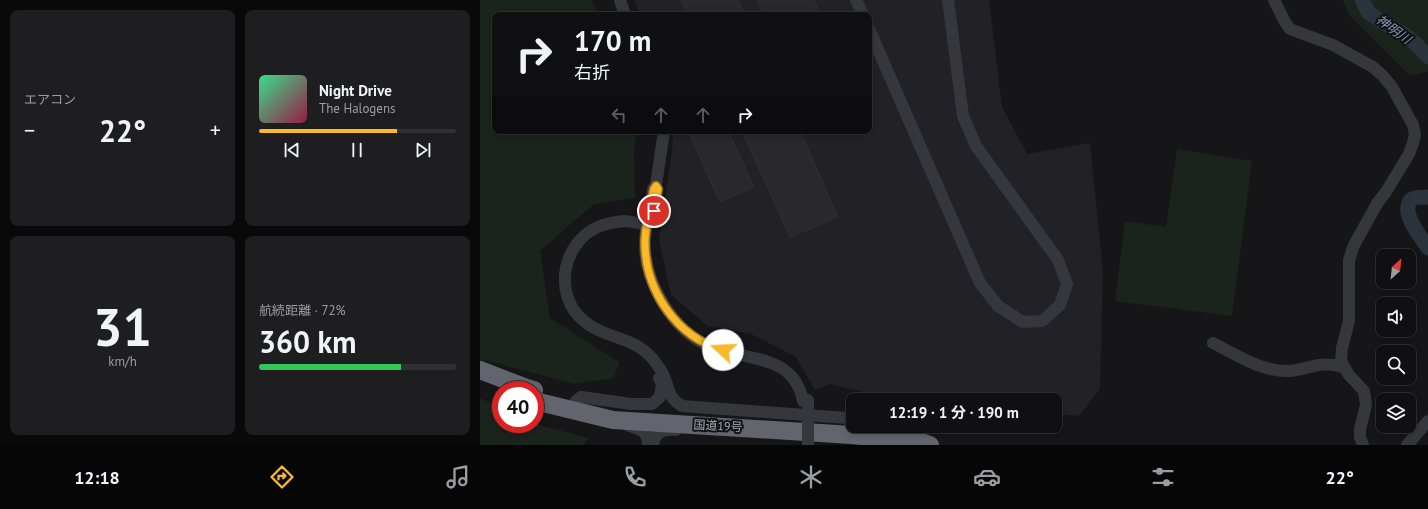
<!DOCTYPE html>
<html lang="ja">
<head>
<meta charset="utf-8">
<style>
	:root { --surface:#101012; --page:#1e1e20; --text:#f1f3f6; --muted:#9c9d9f; --line:#303032; --accent:#fab92b }
	body { margin:0; font-family:"PT Sans","Noto Sans JP",sans-serif; background:var(--page); color:var(--text); height:100vh; display:flex; flex-direction:column; font-size:15px; white-space:nowrap }
	* { box-sizing:border-box; margin:0 }
	p { font-size:13px; color:var(--muted) }
	.icon { flex:none; width:22px; height:22px; fill:none; stroke:currentColor; stroke-width:2; stroke-linecap:round; stroke-linejoin:round }
	.map { position:relative; flex:1; overflow:hidden }
	.details { display:flex; flex-direction:column; gap:10px; padding:10px; background:#09090a; width:480px }
	.details>* { flex:none }
	.banner { position:absolute; left:12px; top:12px; width:380px; height:122px; border-radius:8px; box-shadow:0 2px 6px #0003,0 0 0 1px var(--line); background:#101012; color:var(--text); overflow:hidden }
	.needle { width:26px; rotate:27deg }
	.buttons { position:absolute; left:896px; top:249px; display:grid; gap:8px }
	.buttons a { display:grid; place-items:center; width:40px; height:40px; border-radius:8px; background:var(--surface); box-shadow:0 2px 6px #0003,0 0 0 1px var(--line); font-size:20px }
	.speed { position:absolute; left:12px; top:381px; display:flex; gap:8px; font-size:20px; font-weight:700; text-align:center }
	.speed>* { display:grid; place-content:center; width:52px; height:52px; border-radius:50%; background:var(--surface); box-shadow:0 2px 6px #0003,0 0 0 1px var(--line); line-height:1 }
	.speed .limit { border:6px solid #d22; background:#fff; color:#111 }
	.pin { position:absolute; display:grid; place-items:center; width:34px; height:34px; color:#fff; margin:-17px; border:2px solid #fff; border-radius:50%; box-shadow:0 1px 4px #0007 }
	.me { position:absolute; width:44px; margin:-22px; rotate:290deg; stroke-linejoin:round; filter:drop-shadow(0 0 3px #0008) }
	.turn { display:flex; align-items:center; gap:14px; height:84px; padding:0 16px; font-size:18px }
	.turn .icon { width:52px; height:52px; stroke-width:2.5 }
	.turn b { display:block; font-size:28px; line-height:34px }
	.lanes { display:flex; align-items:center; height:38px; padding:0 16px; background:#0003; justify-content:center; gap:20px; direction:ltr }
	.lanes .off { opacity:.35 }
	.big { font-size:30px; font-weight:700; line-height:1.1 }
	.details .tile { flex:1; display:flex; flex-direction:column; justify-content:center; gap:6px; min-width:0; padding:0 14px; border-radius:8px; background:var(--page) }
	.details .dial { align-items:center; gap:0 }
	.dial b { font-size:52px; line-height:1 }
	.song { display:flex; align-items:center; gap:12px }
	.cover { width:48px; height:48px; border-radius:6px; background:linear-gradient(135deg,hsl(150 70% 55%),hsl(340 70% 35%)) }
	.played { height:4px; border-radius:2px; background:linear-gradient(90deg,var(--accent) 70%,var(--line) 70%) }
	.keys { display:flex; justify-content:space-around; direction:ltr }
	.heat { display:flex; justify-content:space-between; align-items:center; font-size:22px; direction:ltr }
	.charge { height:6px; border-radius:3px; background:linear-gradient(90deg,#34c759 72%,var(--line) 0) }
	.details .tiles { flex:1; display:grid; gap:10px; grid-template-columns:repeat(2,1fr) }
	.trip { position:absolute; left:366px; top:393px; width:216px; height:40px; border-radius:8px; background:var(--surface); box-shadow:0 2px 6px #0003,0 0 0 1px var(--line); font-weight:700; line-height:40px; text-align:center }
	.tab-bar { display:flex; height:64px; justify-content:space-around; align-items:center; background:#060607; color:var(--muted) }
	.tab-bar .icon { width:28px; height:28px }
	.tab-bar .current { color:var(--accent) }
	.tab-bar b { font-size:18px; color:var(--text) }
	main { display:flex; flex:1; min-height:0 }
	.map>svg:first-child { display:block }
	.built { fill:#222125 }
	.green { fill:#1b231d }
	.lines { fill:none; stroke-linecap:round; stroke-linejoin:round }
	.river { stroke:#2b343c; stroke-width:15 }
	.building { fill:#29282c; stroke:#302f34 }
	.minor { stroke:#36373d; stroke-width:12 }
	.highway { stroke:#62656e; stroke-width:18 }
	.minor-bridge { stroke:#36373d; stroke-width:12 }
	.route-casing { stroke:#a2781c; stroke-width:10 }
	.route { stroke:#fab92b; stroke-width:7 }
	.labels { text-anchor:middle; stroke-width:4; stroke-linejoin:round; paint-order:stroke }
	.street-label { font-size:12px; fill:#a7acb8; stroke:#111013 }
	.water-label { font-size:13px; font-style:italic; fill:#7c99b5; stroke:#111013 }
</style>
</head>
<body>
<main>
<section class="details">
<div class="tiles">
<div class="tile"><p>エアコン</p>
<div class="heat"><a>−</a><b class="big">22°</b><a>+</a></div>
</div>
<div class="tile">
<div class="song"><i class="cover"></i><div><b>Night Drive</b><p>The Halogens</p></div></div>
<div class="played"></div>
<div class="keys"><svg class="icon" aria-label="previous" viewBox="0 0 24 24"><path d="M18 5L8 12l10 7zM5 5v14"/></svg><svg class="icon" aria-label="pause" viewBox="0 0 24 24"><path d="M8 5v14M16 5v14"/></svg><svg class="icon" aria-label="next" viewBox="0 0 24 24"><path d="M6 5l10 7-10 7zM19 5v14"/></svg></div>
</div>
<div class="tile dial"><b>31</b><p>km/h</p></div>
<div class="tile"><p>航続距離 · 72%</p><b class="big">360 km</b><div class="charge"></div></div>
</div>
</section>
<div class="map">
<svg width="948" height="445" viewBox="0 0 948 445">
	<rect width="100%" height="100%" fill="#161518"/>
	<path class="built" d="M 154,0 L 509,0 L 522,107 L 547,154 L 610,143 L 623,272 L 620,389 L 599,416 L 575,414 L 575,400 L 416,400 L 350,384 L 335,390 L 316,357 L 271,334 L 228,326 L 191,295 L 179,240 L 192,152 L 193,131 L 389,131 L 389,15 L 160,15 Z"/>
	<g class="green">
		<path d="M 0,0 L 112,0 L 118,15 L 15,15 L 15,131 L 157,131 L 154,149 L 155,198 L 114,204 L 60,251 L 70,318 L 139,362 L 134,378 L 94,384 L 5,360 L 0,372 Z"/>
		<path d="M 863,0 L 948,0 L 948,71 L 930,76 L 869,15 Z"/>
		<path d="M 697,149 L 772,161 L 752,316 L 635,301 L 645,221 L 686,227 Z"/>
		<path d="M 0,398 L 21,408 L 21,424 L 55,424 L 109,438 L 103,445 L 0,445 Z"/>
	</g>
	<g class="lines">
		<g class="river">
			<path d="M 882,0 L 888,12 L 899,20 L 925,35 L 938,46 L 948,57"/>
			<path d="M 948,197 C 943,197 933,197 930,201 C 921,214 941,237 948,248"/>
		</g>
	</g>
	<g class="building">
		<path d="M 201,0 L 258,0 L 265,15 L 208,15 Z"/>
		<path d="M 277,0 L 334,0 L 340,15 L 283,15 Z"/>
		<path d="M 208,131 L 248,131 L 274,187 L 240,202 Z"/>
		<path d="M 262,131 L 320,131 L 358,217 L 310,237 Z"/>
	</g>
	<g class="lines">
		<g class="minor">
			<path d="M 140,0 L 145,15"/>
			<path d="M 376,0 L 383,15"/>
			<path d="M 794,0 L 805,22 L 810,29 L 853,45 L 893,67 L 903,76 L 912,87 L 933,125 L 935,135 L 933,143 L 929,154 L 906,192 L 898,202 L 874,245 L 869,260 L 869,321 L 862,348 L 861,361 L 869,375 L 884,391 L 886,405 L 880,429 L 880,437 L 883,445"/>
			<path d="M 389,29 L 500,283 L 518,306 L 543,322 L 562,321 L 580,305 L 587,284 L 578,260 L 496,146 L 483,116 L 468,0"/>
			<path d="M 184,131 L 176,185 L 173,189 C 171,206 166,223 165,240 C 164,261 170,280 180,298 C 191,318 204,333 224,344 C 259,362 313,350 323,401"/>
			<path d="M 173,221 C 163,227 155,221 144,221 C 135,222 128,223 120,226 C 82,241 72,295 104,321 C 120,335 141,336 159,347 C 169,353 177,363 183,374 C 190,389 187,397 202,406 L 366,418 L 373,424"/>
			<path d="M 733,343 C 757,355 780,371 807,371 C 817,371 824,368 834,366 C 844,363 854,365 864,367"/>
			<path d="M 96,401 L 101,397 L 151,404 L 172,404 L 180,397 L 182,384 L 179,378"/>
			<path d="M 147,425 C 159,430 167,428 168,445"/>
			<path d="M 173,445 C 175,432 183,429 196,430"/>
			<path d="M 927,445 L 948,421"/>
		</g>
		<g class="highway">
			<path d="M 0,370 L 44,387 L 54,390"/>
			<path d="M 55,401 L 133,420 L 372,435 L 391,437 L 423,445"/>
			<path d="M 411,432 L 450,445"/>
		</g>
		<path class="minor-bridge" d="M 328,445 L 328,400"/>
	</g>
	<g class="lines">
		<defs>
			<path id="route" d="M 174,211 L 178,189 L 176,186 L 174,189 C 170,206 166,223 165,240 C 164,289 196,337 243,350"/>
		</defs>
		<use href="#route" class="route-casing"/>
		<use href="#route" class="route"/>
	</g>
	<g class="labels">
		<g class="street-label">
			<text transform="translate(238 426) rotate(3)" y="4">国道19号</text>
		</g>
		<g class="water-label">
			<text transform="translate(914 29) rotate(36)" y="5">神明川</text>
		</g>
	</g>
</svg>
<div class="buttons">
<a><svg class="needle" viewBox="-14 -14 28 28"><path d="M0-13l5 13h-10z" fill="#e53935"/><path d="M0 13l5-13h-10z" fill="#9c9d9f"/></svg></a>
<a><svg class="icon" aria-label="sound" viewBox="0 0 24 24"><path d="M4 9h4l5-4v14l-5-4H4zM17 9q2 3 0 6"/></svg></a>
<a><svg class="icon" aria-label="search" viewBox="0 0 24 24"><circle cx="10" cy="10" r="6"/><path d="M15 15l6 6"/></svg></a>
<a><svg class="icon" aria-label="layers" viewBox="0 0 24 24"><path d="M12 4l9 5-9 5-9-5zM3 14l9 5 9-5"/></svg></a>
</div>
<div class="speed"><div class="limit">40</div></div>
<div class="pin" style="left:174px;top:211px;background:#d93025"><svg class="icon" aria-label="arrive" viewBox="0 0 24 24"><path d="M6 21V4h12l-3 4 3 4H6"/></svg></div>
<svg class="me" style="left:243px;top:350px" viewBox="-20 -20 40 40"><circle r="19" fill="#fff"/><path d="M0-13L10 11 0 6-10 11z" fill="#fab92b"/></svg>
<div class="trip">12:19 · 1 分 · 190 m</div>
<div class="banner">
<div class="turn"><svg class="icon" aria-label="right" viewBox="0 0 24 24"><path d="M7 20v-9h11M14 6l5 5-5 5"/></svg><div><b>170 m</b>右折</div></div>
<div class="lanes"><svg class="icon off" aria-label="left" viewBox="0 0 24 24"><path d="M17 20v-9H6M10 6l-5 5 5 5"/></svg><svg class="icon off" aria-label="ahead" viewBox="0 0 24 24"><path d="M12 20V5M6 11l6-6 6 6"/></svg><svg class="icon off" aria-label="ahead" viewBox="0 0 24 24"><path d="M12 20V5M6 11l6-6 6 6"/></svg><svg class="icon" aria-label="right" viewBox="0 0 24 24"><path d="M7 20v-9h11M14 6l5 5-5 5"/></svg></div>
</div>
</div>
</main>
<nav class="tab-bar">
<b>12:18</b>
<svg class="icon current" aria-label="directions" viewBox="0 0 24 24"><path d="M12 3l9 9-9 9-9-9zM9 14v-3h6M13 9l2 2-2 2"/></svg>
<svg class="icon" aria-label="music" viewBox="0 0 24 24"><path d="M9 18V5l10-2v13"/><circle cx="6" cy="18" r="3"/><circle cx="16" cy="16" r="3"/></svg>
<svg class="icon" aria-label="phone" viewBox="0 0 24 24"><path d="M5 4h4l2 5-3 2q2 4 5 5l2-3 5 2v4C11 20 4 13 5 4z"/></svg>
<svg class="icon" aria-label="climate" viewBox="0 0 24 24"><path d="M12 3v18M4 7l16 10M4 17L20 7"/></svg>
<svg class="icon" aria-label="car" viewBox="0 0 24 24"><path d="M5 17H2v-5l4-1 3-4h7l3 4 3 1v5h-3M9 17h6M6 11h13"/><circle cx="7" cy="17" r="2"/><circle cx="17" cy="17" r="2"/></svg>
<svg class="icon" aria-label="filters" viewBox="0 0 24 24"><path d="M4 7h16M4 17h16"/><circle cx="9" cy="7" r="2"/><circle cx="15" cy="17" r="2"/></svg>
<b>22°</b>
</nav>
</body>
</html>
